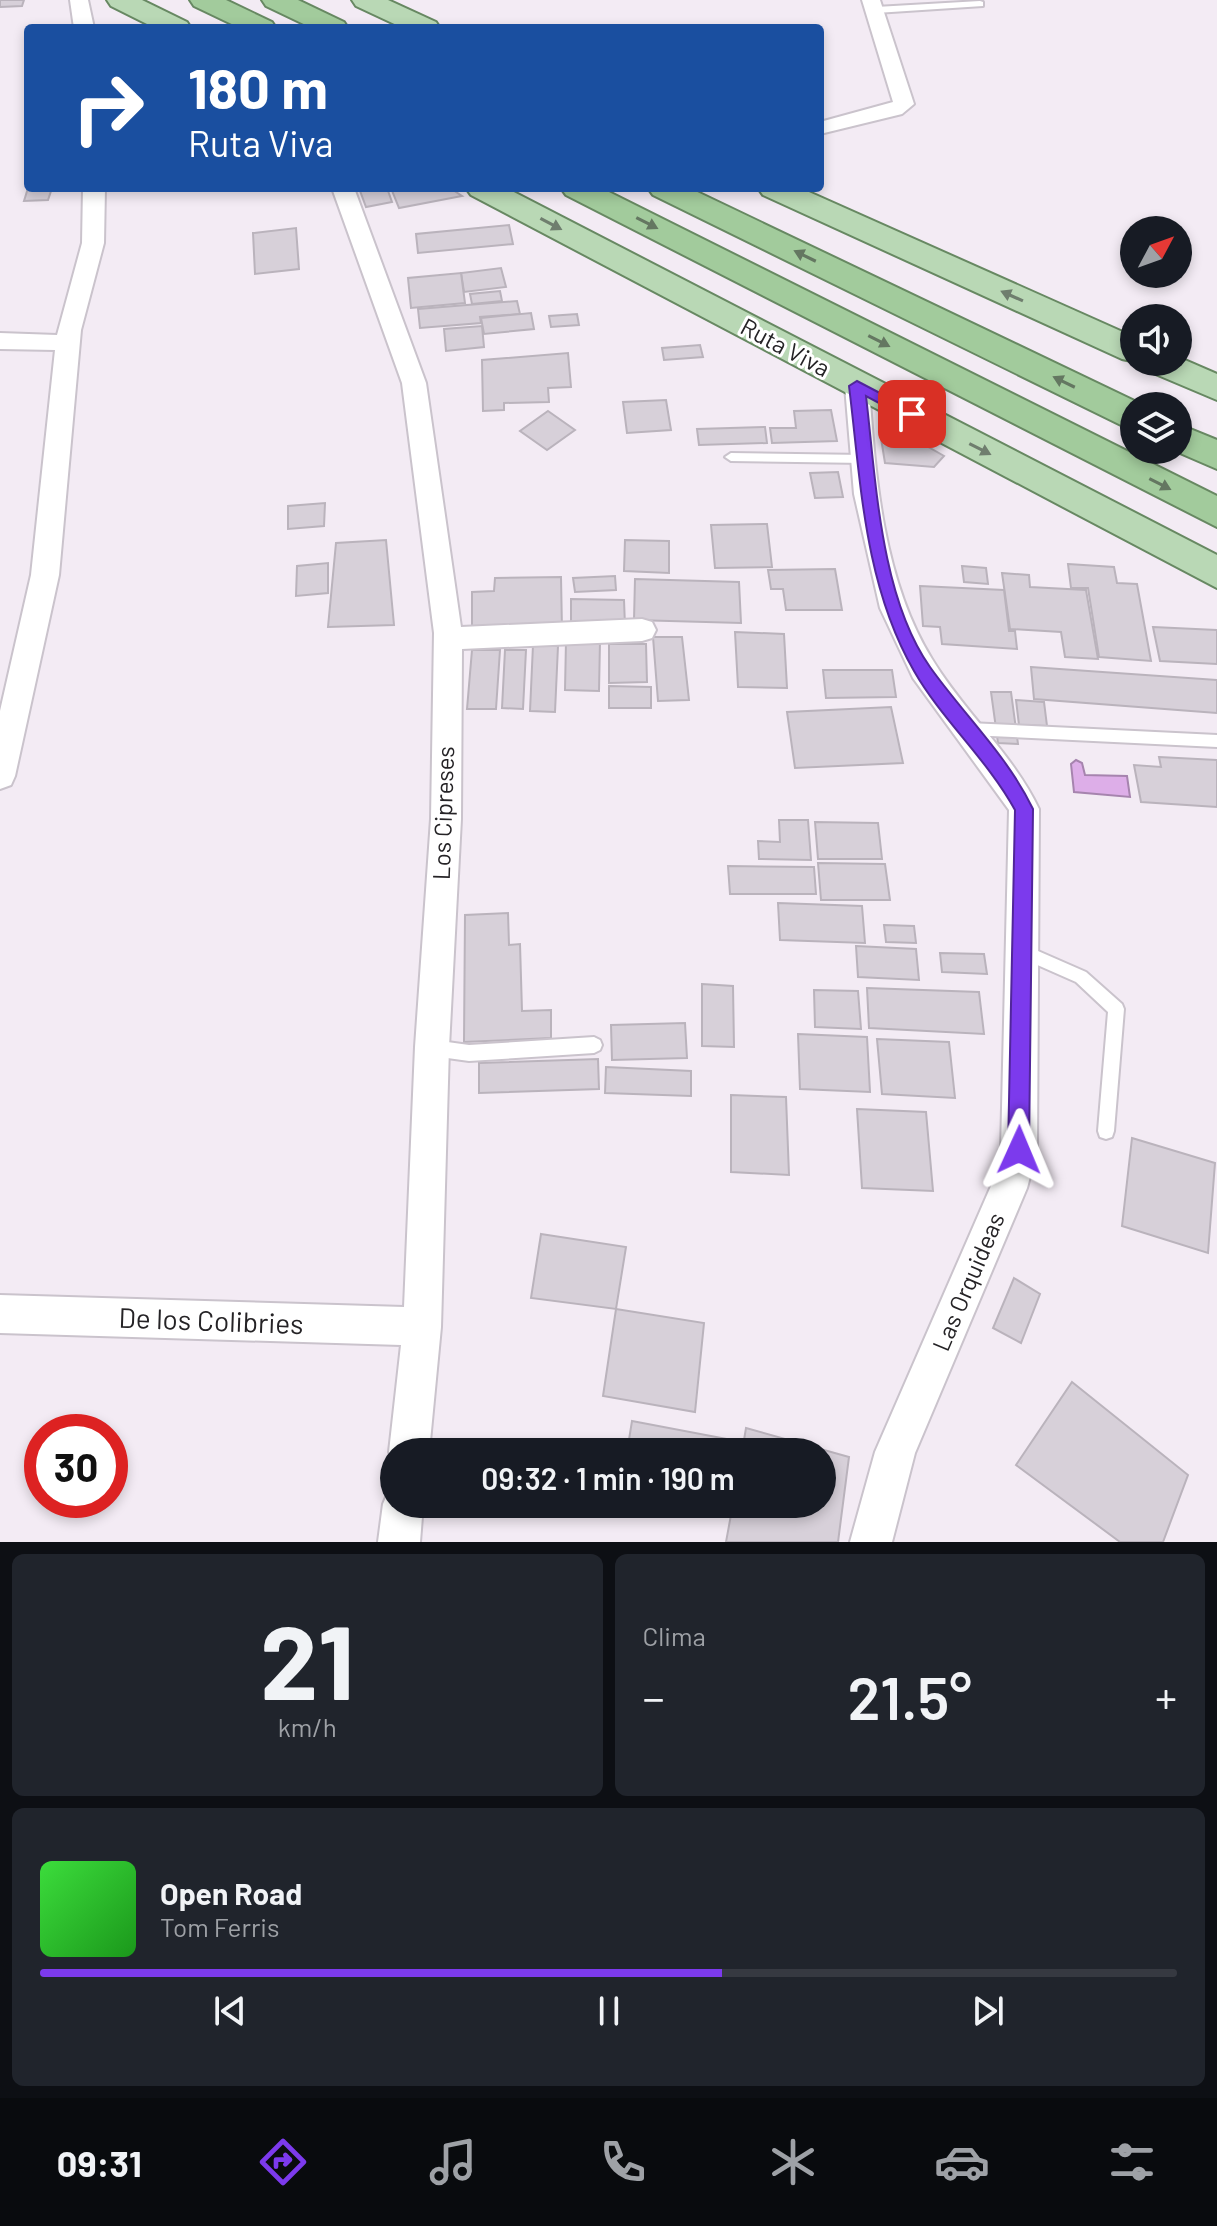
<!DOCTYPE html>
<html lang="es">
<head>
<meta charset="utf-8">
<style>
	:root { --surface:#171b24; --page:#20242c; --text:#f1f3f6; --muted:#9ea1a6; --line:#363941; --accent:#7c3aed }
	body { margin:0; font-family:Barlow,sans-serif; background:var(--page); color:var(--text); height:100vh; display:flex; flex-direction:column; font-size:30px; white-space:nowrap }
	* { box-sizing:border-box; margin:0 }
	p { font-size:26px; color:var(--muted) }
	.icon { flex:none; width:44px; height:44px; fill:none; stroke:currentColor; stroke-width:2; stroke-linecap:round; stroke-linejoin:round }
	.map { position:relative; height:1542px; overflow:hidden }
	.details { display:flex; flex-direction:column; gap:12px; padding:12px; background:#0d0f14; flex:1 }
	.details>* { flex:none }
	.banner { position:absolute; left:24px; top:24px; width:800px; height:168px; border-radius:8px; box-shadow:0 4px 12px #0003; background:#1a4fa0; color:#fff; overflow:hidden }
	.needle { width:52px; rotate:49deg }
	.fabs { position:absolute; left:1120px; top:216px; display:grid; gap:16px }
	.fabs a { display:grid; place-items:center; width:72px; height:72px; border-radius:50%; background:var(--surface); box-shadow:0 4px 12px #0003; font-size:40px }
	.speed { position:absolute; left:24px; top:1414px; display:flex; gap:16px; font-size:40px; font-weight:700; text-align:center }
	.speed>* { display:grid; place-content:center; width:104px; height:104px; border-radius:50%; background:var(--surface); box-shadow:0 4px 12px #0003; line-height:1 }
	.speed .limit { border:12px solid #d22; background:#fff; color:#111 }
	.pin { position:absolute; display:grid; place-items:center; width:68px; height:68px; color:#fff; margin:-34px; border-radius:16px; box-shadow:0 4px 12px #0006 }
	.me { position:absolute; width:88px; margin:-44px; rotate:1deg; stroke-linejoin:round; filter:drop-shadow(0 0 6px #0008) }
	.turn { display:flex; align-items:center; gap:28px; height:168px; padding:0 32px; font-size:36px }
	.turn .icon { width:104px; height:104px; stroke-width:2.5 }
	.turn b { display:block; font-size:56px; line-height:68px }
	.big { font-size:60px; font-weight:600; line-height:1.1 }
	.details .widget { flex:1; display:flex; flex-direction:column; justify-content:center; gap:12px; min-width:0; padding:0 28px; border-radius:12px; background:var(--page) }
	.details .dial { align-items:center; gap:0 }
	.dial b { font-size:104px; line-height:1 }
	.song { display:flex; align-items:center; gap:24px }
	.cover { width:96px; height:96px; border-radius:12px; background:linear-gradient(135deg,hsl(120 70% 55%),hsl(120 70% 35%)) }
	.played { height:8px; border-radius:4px; background:linear-gradient(90deg,var(--accent) 60%,var(--line) 60%) }
	.keys { display:flex; justify-content:space-around; direction:ltr }
	.heat { display:flex; justify-content:space-between; align-items:center; font-size:44px; direction:ltr }
	.details .tiles { flex:1; display:grid; gap:12px; grid-template-columns:1fr 1fr }
	.widget:last-child { grid-column:span 2 }
	.trip { position:absolute; left:380px; top:1438px; width:456px; height:80px; border-radius:40px; background:var(--surface); box-shadow:0 4px 12px #0003; font-weight:600; line-height:80px; text-align:center }
	.dock { display:flex; height:128px; justify-content:space-around; align-items:center; background:#090b0e; color:var(--muted) }
	.dock .icon { width:56px; height:56px }
	.dock .active { color:var(--accent) }
	.dock b { font-size:36px; color:var(--text) }
	.map>svg:first-child { display:block }
	.water { fill:#ddaee8; stroke:#a684ae; stroke-width:2 }
	.building { fill:#d7d0d9; stroke:#bab3bc; stroke-width:2 }
	.lines { fill:none; stroke-linecap:round; stroke-linejoin:round }
	.service-casing { stroke:#cac3cc; stroke-width:4 }
	.minor-casing { stroke:#cac3cc; stroke-width:4 }
	.primary-casing { stroke:#678862; stroke-width:4 }
	.trunk-casing { stroke:#678862; stroke-width:4 }
	.service { fill:#fff; fill-rule:evenodd }
	.minor { fill:#fff; fill-rule:evenodd }
	.primary { fill:#b9d8b5; fill-rule:evenodd }
	.trunk { fill:#a2cb9c; fill-rule:evenodd }
	.oneway { fill:#647761 }
	.oneway2 { fill:#6f7e6e }
	.route { fill:#7c3aed; stroke:#51269a; stroke-width:2 }
	.labels { text-anchor:middle; stroke-width:6; stroke-linejoin:round; paint-order:stroke }
	.street-label { font-size:24px; fill:#252326; stroke:#fff }
	.near-street-label { font-size:28px; fill:#252326; stroke:#fff }
</style>
</head>
<body>
<div class="map">
<svg width="1217" height="1542" viewBox="0 0 1217 1542">
	<rect width="100%" height="100%" fill="#f3ebf4"/>
	<path class="water" d="M 1076,760 L 1082,763 L 1085,775 L 1127,776 L 1130,797 L 1074,792 L 1071,764 Z"/>
	<g class="building">
		<path d="M 24,0 L 22,6 L 0,7 L 0,0 Z"/>
		<path d="M 28,188 L 52,188 L 48,200 L 24,201 Z"/>
		<path d="M 359,188 L 387,188 L 392,202 L 366,207 Z"/>
		<path d="M 391,188 L 450,188 L 462,196 L 399,208 Z"/>
		<path d="M 509,225 L 513,244 L 418,253 L 416,234 Z"/>
		<path d="M 296,228 L 299,269 L 255,274 L 253,233 Z"/>
		<path d="M 501,268 L 506,287 L 464,292 L 461,273 Z"/>
		<path d="M 461,273 L 465,303 L 411,308 L 408,278 Z"/>
		<path d="M 500,291 L 502,301 L 472,304 L 470,294 Z"/>
		<path d="M 517,301 L 520,314 L 480,317 L 481,323 L 420,328 L 418,309 Z"/>
		<path d="M 531,313 L 534,329 L 484,334 L 481,318 Z"/>
		<path d="M 577,314 L 579,325 L 551,327 L 549,316 Z"/>
		<path d="M 482,326 L 484,347 L 446,351 L 444,329 Z"/>
		<path d="M 700,345 L 703,357 L 664,360 L 662,348 Z"/>
		<path d="M 568,353 L 571,387 L 548,388 L 549,402 L 504,403 L 504,410 L 483,411 L 482,360 Z"/>
		<path d="M 666,400 L 671,430 L 627,433 L 623,402 Z"/>
		<path d="M 831,410 L 837,441 L 772,443 L 770,428 L 796,428 L 794,411 Z"/>
		<path d="M 548,411 L 575,430 L 547,450 L 520,431 Z"/>
		<path d="M 888,424 L 944,456 L 934,467 L 885,463 L 880,432 Z"/>
		<path d="M 765,427 L 767,443 L 699,445 L 697,429 Z"/>
		<path d="M 838,472 L 843,497 L 815,498 L 810,473 Z"/>
		<path d="M 325,503 L 324,526 L 288,529 L 288,506 Z"/>
		<path d="M 767,524 L 772,567 L 715,568 L 711,525 Z"/>
		<path d="M 386,540 L 394,625 L 328,627 L 336,543 Z"/>
		<path d="M 625,540 L 669,541 L 669,573 L 624,571 Z"/>
		<path d="M 328,563 L 328,593 L 296,596 L 297,566 Z"/>
		<path d="M 1068,564 L 1114,567 L 1117,583 L 1137,584 L 1151,661 L 1099,657 L 1088,588 L 1071,588 Z"/>
		<path d="M 962,566 L 986,568 L 988,584 L 964,582 Z"/>
		<path d="M 835,569 L 842,610 L 786,610 L 783,589 L 771,589 L 768,570 Z"/>
		<path d="M 1002,573 L 1029,575 L 1030,587 L 1086,590 L 1098,659 L 1065,657 L 1061,632 L 1010,629 Z"/>
		<path d="M 615,576 L 616,590 L 575,592 L 573,578 Z"/>
		<path d="M 561,577 L 562,630 L 472,632 L 472,592 L 494,591 L 495,578 Z"/>
		<path d="M 635,579 L 739,582 L 741,623 L 634,620 Z"/>
		<path d="M 920,586 L 1004,590 L 1009,631 L 1015,631 L 1017,649 L 942,644 L 940,627 L 923,626 Z"/>
		<path d="M 571,599 L 624,600 L 625,626 L 571,626 Z"/>
		<path d="M 1153,627 L 1217,630 L 1217,664 L 1160,661 Z"/>
		<path d="M 735,632 L 784,634 L 787,688 L 738,687 Z"/>
		<path d="M 653,637 L 682,637 L 689,700 L 658,701 Z"/>
		<path d="M 566,641 L 600,641 L 599,691 L 565,690 Z"/>
		<path d="M 609,644 L 646,644 L 647,682 L 609,683 Z"/>
		<path d="M 533,645 L 558,646 L 555,712 L 530,711 Z"/>
		<path d="M 472,650 L 500,650 L 496,709 L 467,709 Z"/>
		<path d="M 505,650 L 526,650 L 523,709 L 502,708 Z"/>
		<path d="M 1031,667 L 1217,680 L 1217,713 L 1034,699 Z"/>
		<path d="M 823,670 L 892,670 L 896,697 L 826,698 Z"/>
		<path d="M 609,686 L 651,687 L 651,708 L 609,708 Z"/>
		<path d="M 991,692 L 1011,692 L 1018,744 L 998,743 Z"/>
		<path d="M 1016,700 L 1044,702 L 1047,726 L 1019,725 Z"/>
		<path d="M 891,707 L 903,763 L 795,768 L 787,712 Z"/>
		<path d="M 1159,757 L 1217,760 L 1217,807 L 1141,802 L 1134,765 L 1161,767 Z"/>
		<path d="M 779,820 L 808,820 L 811,860 L 759,859 L 758,841 L 780,842 Z"/>
		<path d="M 815,822 L 878,823 L 882,859 L 818,859 Z"/>
		<path d="M 818,863 L 885,864 L 890,900 L 821,900 Z"/>
		<path d="M 728,866 L 814,867 L 816,894 L 730,894 Z"/>
		<path d="M 778,903 L 862,906 L 865,943 L 780,940 Z"/>
		<path d="M 508,913 L 509,945 L 520,944 L 522,1011 L 551,1010 L 551,1038 L 464,1042 L 465,915 Z"/>
		<path d="M 884,925 L 914,926 L 916,943 L 886,942 Z"/>
		<path d="M 856,946 L 916,949 L 919,980 L 858,977 Z"/>
		<path d="M 940,953 L 984,954 L 987,974 L 942,972 Z"/>
		<path d="M 702,984 L 733,986 L 734,1047 L 702,1046 Z"/>
		<path d="M 867,988 L 979,992 L 984,1034 L 869,1028 Z"/>
		<path d="M 814,990 L 858,991 L 861,1029 L 815,1027 Z"/>
		<path d="M 685,1023 L 687,1058 L 612,1060 L 611,1025 Z"/>
		<path d="M 798,1034 L 867,1037 L 870,1092 L 800,1089 Z"/>
		<path d="M 877,1039 L 949,1042 L 955,1098 L 882,1094 Z"/>
		<path d="M 598,1059 L 599,1089 L 479,1093 L 479,1063 Z"/>
		<path d="M 606,1067 L 691,1071 L 691,1096 L 605,1093 Z"/>
		<path d="M 731,1095 L 786,1097 L 789,1175 L 731,1172 Z"/>
		<path d="M 857,1109 L 926,1112 L 933,1191 L 862,1188 Z"/>
		<path d="M 1132,1138 L 1215,1163 L 1208,1253 L 1122,1226 Z"/>
		<path d="M 541,1234 L 626,1247 L 616,1309 L 531,1298 Z"/>
		<path d="M 1014,1278 L 1040,1294 L 1021,1343 L 993,1328 Z"/>
		<path d="M 616,1309 L 704,1323 L 695,1412 L 603,1396 Z"/>
		<path d="M 1072,1382 L 1188,1475 L 1163,1542 L 1120,1542 L 1016,1465 Z"/>
		<path d="M 632,1421 L 727,1439 L 725,1452 L 627,1452 Z"/>
		<path d="M 746,1428 L 849,1457 L 838,1542 L 726,1542 L 733,1504 L 822,1504 L 822,1452 L 742,1452 Z"/>
	</g>
	<g class="lines">
		<defs>
			<g id="service">
				<path d="M 980,1 L 983,2 L 983,6 L 876,13 L 872,10 L 876,7 Z"/>
				<path d="M 731,453 L 865,455 L 871,459 L 865,463 L 731,461 L 725,457 Z"/>
				<path d="M 969,723 L 1217,735 L 1217,747 L 969,735 L 964,733 L 962,729 L 964,725 Z"/>
				<path d="M 1022,944 L 1086,972 L 1122,1004 L 1124,1009 L 1114,1131 L 1112,1137 L 1106,1139 L 1100,1137 L 1098,1131 L 1108,1012 L 1076,982 L 1017,956 L 1014,951 L 1017,946 Z"/>
				<path d="M 594,1037 L 600,1040 L 602,1045 L 600,1050 L 594,1053 L 469,1061 L 433,1056 L 427,1053 L 425,1048 L 427,1043 L 433,1040 L 469,1045 Z"/>
			</g>
			<g id="minor">
				<path d="M 70,0 L 88,0 L 94,28 L 74,28 Z"/>
				<path d="M 862,0 L 880,0 L 914,104 L 902,114 L 820,134 L 820,122 L 893,102 Z"/>
				<path d="M 83,188 L 105,188 L 104,243 L 81,330 L 59,575 L 15,776 L 11,785 L 0,789 L 0,711 L 31,575 L 55,350 L 0,349 L 0,333 L 57,335 L 82,243 Z"/>
				<path d="M 332,188 L 354,188 L 426,383 L 461,627 L 642,619 L 652,622 L 656,630 L 652,638 L 642,641 L 462,649 L 461,819 L 449,1047 L 441,1327 L 429,1452 L 394,1452 L 394,1464 L 389,1452 L 401,1345 L 0,1333 L 0,1295 L 404,1307 L 415,1047 L 431,819 L 434,633 L 402,383 Z"/>
				<path d="M 857,378 L 866,380 L 869,386 C 875,476 883,580 932,659 C 964,712 1012,753 1039,809 L 1037,1150 L 1027,1188 L 915,1453 L 892,1542 L 850,1542 L 875,1452 L 991,1186 L 1001,1150 L 1009,810 L 913,678 L 880,608 L 854,494 L 845,386 L 848,380 Z"/>
				<path d="M 394,1487 L 394,1504 L 423,1504 L 420,1542 L 378,1542 L 383,1504 L 389,1490 Z"/>
			</g>
			<g id="primary">
				<path d="M 107,0 L 142,0 L 187,22 L 191,28 L 155,28 L 111,6 Z"/>
				<path d="M 352,0 L 388,0 L 436,22 L 440,28 L 403,28 L 356,6 Z"/>
				<path d="M 466,188 L 506,188 L 1217,555 L 1217,588 L 471,195 Z"/>
				<path d="M 758,188 L 800,188 L 1134,337 L 1136,362 L 1122,359 L 763,195 Z"/>
				<path d="M 1178,357 L 1217,374 L 1217,400 L 1146,370 L 1140,362 L 1178,362 Z"/>
			</g>
			<g id="trunk">
				<path d="M 190,0 L 226,0 L 272,22 L 276,28 L 240,28 L 194,6 Z"/>
				<path d="M 262,0 L 298,0 L 344,22 L 348,28 L 312,28 L 266,6 Z"/>
				<path d="M 561,188 L 601,188 L 1217,496 L 1217,527 L 566,195 Z"/>
				<path d="M 648,188 L 689,188 L 1145,406 L 1134,406 L 1134,429 L 1121,425 L 653,195 Z"/>
				<path d="M 1178,424 L 1217,440 L 1217,469 L 1173,450 L 1178,450 Z"/>
			</g>
		</defs>
		<use href="#service" class="service-casing"/>
		<use href="#minor" class="minor-casing"/>
		<use href="#primary" class="primary-casing"/>
		<use href="#trunk" class="trunk-casing"/>
		<use href="#service" class="service"/>
		<use href="#minor" class="minor"/>
		<use href="#primary" class="primary"/>
		<use href="#trunk" class="trunk"/>
	</g>
	<defs><path id="oneway-solid" d="M-6-.8H1V-3.2L6.5 0L1 3.2V.8H-6Z" transform="scale(2)"/></defs>
	<g class="oneway">
		<use href="#oneway-solid" transform="translate(647 223) rotate(27)"/>
		<use href="#oneway-solid" transform="translate(805 256) rotate(-154)"/>
		<use href="#oneway-solid" transform="translate(879 341) rotate(27)"/>
		<use href="#oneway-solid" transform="translate(1064 382) rotate(-154)"/>
		<use href="#oneway-solid" transform="translate(1160 484) rotate(27)"/>
	</g>
	<g class="oneway2">
		<use href="#oneway-solid" transform="translate(551 224) rotate(28)"/>
		<use href="#oneway-solid" transform="translate(1012 296) rotate(-156)"/>
		<use href="#oneway-solid" transform="translate(980 449) rotate(27)"/>
	</g>
	<path class="route" d="M 857,381 L 920,414 L 918,418 L 907,418 L 866,396 C 876,480 880,596 930,667 C 964,715 1007,755 1033,809 L 1029,1150 L 1026,1158 L 1019,1161 L 1011,1158 L 1008,1150 L 1015,810 C 987,759 942,720 914,671 C 864,584 861,483 849,386 Z"/>
	<g class="labels">
		<g class="street-label">
			<text transform="translate(785 348) rotate(28)" y="8">Ruta Viva</text>
			<text transform="translate(444 813) rotate(-88)" y="8">Los Cipreses</text>
			<text transform="translate(969 1282) rotate(-67)" y="8">Las Orquideas</text>
		</g>
		<g class="near-street-label">
			<text transform="translate(211 1321) rotate(2)" y="10">De los Colibries</text>
		</g>
	</g>
</svg>
<div class="fabs">
<a><svg class="needle" viewBox="-14 -14 28 28"><path d="M0-13l5 13h-10z" fill="#e53935"/><path d="M0 13l5-13h-10z" fill="#9ea1a6"/></svg></a>
<a><svg class="icon" aria-label="sound" viewBox="0 0 24 24"><path d="M4 9h4l5-4v14l-5-4H4zM17 9q2 3 0 6"/></svg></a>
<a><svg class="icon" aria-label="layers" viewBox="0 0 24 24"><path d="M12 4l9 5-9 5-9-5zM3 14l9 5 9-5"/></svg></a>
</div>
<div class="speed"><div class="limit">30</div></div>
<div class="pin" style="left:912px;top:414px;background:#d93025"><svg class="icon" aria-label="arrive" viewBox="0 0 24 24"><path d="M6 21V4h12l-3 4 3 4H6"/></svg></div>
<svg class="me" style="left:1019px;top:1150px" viewBox="-20 -20 40 40"><path d="M0-17L14 15 0 8-14 15z" fill="#7c3aed" stroke="#fff" stroke-width="4"/></svg>
<div class="trip">09:32 · 1 min · 190 m</div>
<div class="banner">
<div class="turn"><svg class="icon" aria-label="right" viewBox="0 0 24 24"><path d="M7 20v-9h11M14 6l5 5-5 5"/></svg><div><b>180 m</b>Ruta Viva</div></div>
</div>
</div>
<section class="details">
<div class="tiles">
<div class="widget dial"><b>21</b><p>km/h</p></div>
<div class="widget"><p>Clima</p>
<div class="heat"><a>−</a><b class="big">21.5°</b><a>+</a></div>
</div>
<div class="widget">
<div class="song"><i class="cover"></i><div><b>Open Road</b><p>Tom Ferris</p></div></div>
<div class="played"></div>
<div class="keys"><svg class="icon" aria-label="previous" viewBox="0 0 24 24"><path d="M18 5L8 12l10 7zM5 5v14"/></svg><svg class="icon" aria-label="pause" viewBox="0 0 24 24"><path d="M8 5v14M16 5v14"/></svg><svg class="icon" aria-label="next" viewBox="0 0 24 24"><path d="M6 5l10 7-10 7zM19 5v14"/></svg></div>
</div>
</div>
</section>
<nav class="dock">
<b>09:31</b>
<svg class="icon active" aria-label="directions" viewBox="0 0 24 24"><path d="M12 3l9 9-9 9-9-9zM9 14v-3h6M13 9l2 2-2 2"/></svg>
<svg class="icon" aria-label="music" viewBox="0 0 24 24"><path d="M9 18V5l10-2v13"/><circle cx="6" cy="18" r="3"/><circle cx="16" cy="16" r="3"/></svg>
<svg class="icon" aria-label="phone" viewBox="0 0 24 24"><path d="M5 4h4l2 5-3 2q2 4 5 5l2-3 5 2v4C11 20 4 13 5 4z"/></svg>
<svg class="icon" aria-label="climate" viewBox="0 0 24 24"><path d="M12 3v18M4 7l16 10M4 17L20 7"/></svg>
<svg class="icon" aria-label="car" viewBox="0 0 24 24"><path d="M5 17H2v-5l4-1 3-4h7l3 4 3 1v5h-3M9 17h6M6 11h13"/><circle cx="7" cy="17" r="2"/><circle cx="17" cy="17" r="2"/></svg>
<svg class="icon" aria-label="filters" viewBox="0 0 24 24"><path d="M4 7h16M4 17h16"/><circle cx="9" cy="7" r="2"/><circle cx="15" cy="17" r="2"/></svg>
</nav>
</body>
</html>
